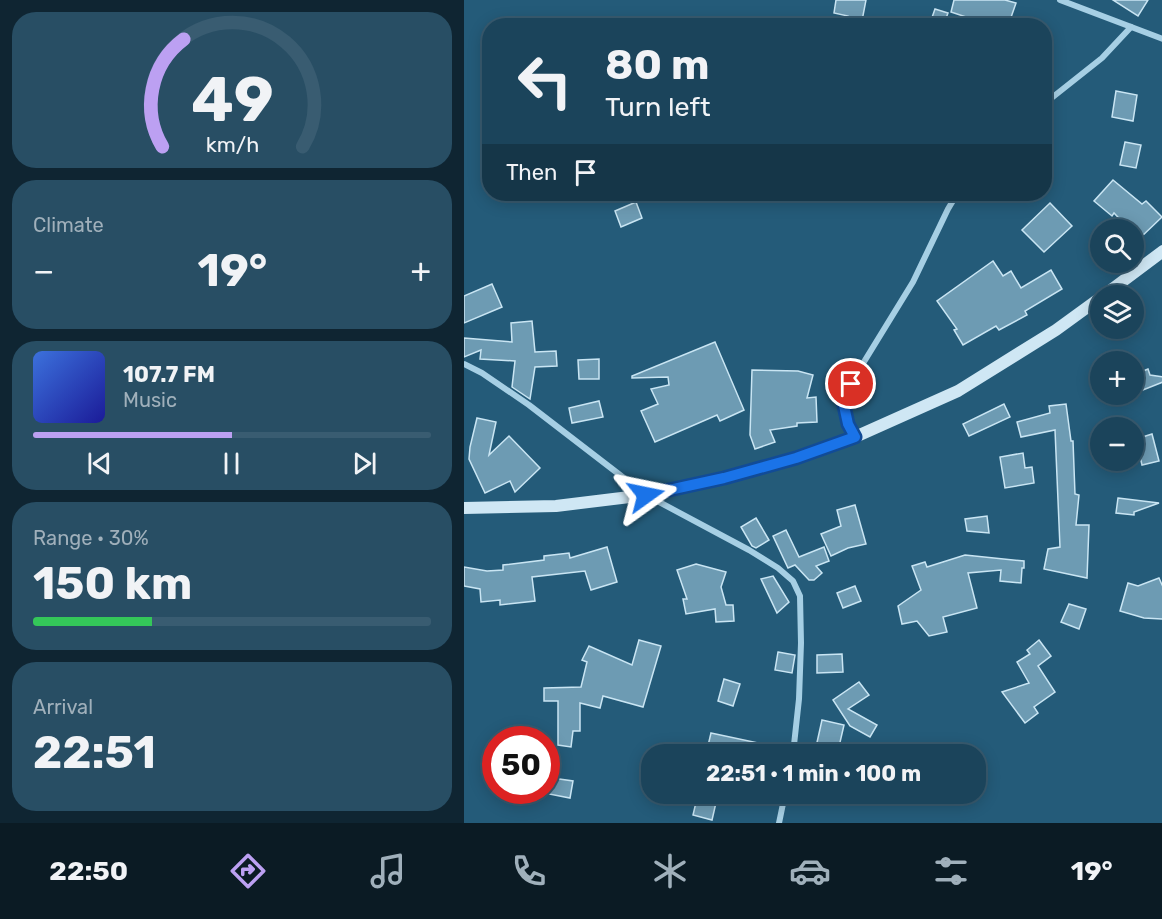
<!DOCTYPE html>
<html lang="en">
<head>
<meta charset="utf-8">
<style>
	:root { --surface:#1b445b; --page:#284e64; --text:#f1f3f6; --muted:#a0b0bb; --line:#395c71; --accent:#bca0f2 }
	body { margin:0; font-family:Rubik,sans-serif; background:var(--page); color:var(--text); height:100vh; display:flex; flex-direction:column; font-size:22px; white-space:nowrap }
	* { box-sizing:border-box; margin:0 }
	p { font-size:20px; color:var(--muted) }
	.icon { flex:none; width:33px; height:33px; fill:none; stroke:currentColor; stroke-width:2; stroke-linecap:round; stroke-linejoin:round }
	.map { position:relative; flex:1; overflow:hidden }
	.side { display:flex; flex-direction:column; gap:12px; padding:12px; background:#0f2532; width:464px }
	.side>* { flex:none }
	.hud { position:absolute; left:18px; top:18px; width:570px; height:183px; border-radius:24px; box-shadow:0 3px 15px #0003,0 0 0 2px var(--line); background:#1b445b; color:var(--text); overflow:hidden }
	.fabs { position:absolute; left:626px; top:219px; display:grid; gap:12px }
	.fabs a { display:grid; place-items:center; width:54px; height:54px; border-radius:50%; background:var(--surface); box-shadow:0 3px 15px #0003,0 0 0 2px var(--line); font-size:30px }
	.speed { position:absolute; left:18px; top:726px; display:flex; gap:12px; font-size:30px; font-weight:700; text-align:center }
	.speed>* { display:grid; place-content:center; width:78px; height:78px; border-radius:50%; background:var(--surface); box-shadow:0 3px 15px #0003,0 0 0 2px var(--line); line-height:1 }
	.speed .limit { border:9px solid #d22; background:#fff; color:#111 }
	.pin { position:absolute; display:grid; place-items:center; width:51px; height:51px; color:#fff; margin:-26px; border:3px solid #fff; border-radius:50%; box-shadow:0 2px 6px #0007 }
	.me { position:absolute; width:66px; margin:-33px; rotate:78deg; stroke-linejoin:round; filter:drop-shadow(0 0 4px #0008) }
	.turn { display:flex; align-items:center; gap:21px; height:126px; padding:0 24px; font-size:27px }
	.turn .icon { width:78px; height:78px; stroke-width:2.5 }
	.turn b { display:block; font-size:42px; line-height:51px }
	.then { display:flex; align-items:center; height:57px; padding:0 24px; background:#0003; gap:12px; font-size:22px }
	.big { font-size:45px; font-weight:700; line-height:1.1 }
	.side .widget { flex:1; display:flex; flex-direction:column; justify-content:center; gap:9px; min-width:0; padding:0 21px; border-radius:24px; background:var(--page) }
	.side .dial { align-items:center; gap:0 }
	.dial svg { height:156px; overflow:visible; fill:none; stroke:var(--line); stroke-width:7; stroke-linecap:round; text-anchor:middle }
	.dial text { fill:var(--text); stroke:none }
	.song { display:flex; align-items:center; gap:18px }
	.cover { width:72px; height:72px; border-radius:9px; background:linear-gradient(135deg,hsl(220 70% 55%),hsl(240 70% 35%)) }
	.played { height:6px; border-radius:3px; background:linear-gradient(90deg,var(--accent) 50%,var(--line) 50%) }
	.keys { display:flex; justify-content:space-around; direction:ltr }
	.heat { display:flex; justify-content:space-between; align-items:center; font-size:33px; direction:ltr }
	.charge { height:9px; border-radius:4px; background:linear-gradient(90deg,#34c759 30%,var(--line) 0) }
	.trip { position:absolute; left:177px; top:744px; width:345px; height:60px; border-radius:24px; background:var(--surface); box-shadow:0 3px 15px #0003,0 0 0 2px var(--line); font-weight:700; line-height:60px; text-align:center }
	.dock { display:flex; height:96px; justify-content:space-around; align-items:center; background:#0b1b24; color:var(--muted) }
	.dock .icon { width:42px; height:42px }
	.dock .on { color:var(--accent) }
	.dock b { font-size:27px; color:var(--text) }
	main { display:flex; flex:1; min-height:0 }
	.map>svg:first-child { display:block }
	.building { fill:#6d9bb3; stroke:#c9e5f3; stroke-width:1.5 }
	.lines { fill:none; stroke-linecap:round; stroke-linejoin:round }
	.street { stroke:#a6cfe4; stroke-width:6 }
	.secondary { stroke:#cfe7f4; stroke-width:12 }
	.route-casing { stroke:#114b97; stroke-width:15 }
	.route { stroke:#1a73e8; stroke-width:10 }
</style>
</head>
<body>
<main>
<section class="side">
<div class="widget dial"><svg viewBox="0 0 100 80">
<path d="M14 69A42 42 0 1 1 86 69"/>
<path d="M14 69A42 42 0 0 1 25 14" stroke="#bca0f2"/>
<text x="50" y="56" font-size="32" font-weight="700">49</text>
<text x="50" y="72" font-size="11">km/h</text>
</svg></div>
<div class="widget"><p>Climate</p>
<div class="heat"><a>−</a><b class="big">19°</b><a>+</a></div>
</div>
<div class="widget">
<div class="song"><i class="cover"></i><div><b>107.7 FM</b><p>Music</p></div></div>
<div class="played"></div>
<div class="keys"><svg class="icon" aria-label="previous" viewBox="0 0 24 24"><path d="M18 5L8 12l10 7zM5 5v14"/></svg><svg class="icon" aria-label="pause" viewBox="0 0 24 24"><path d="M8 5v14M16 5v14"/></svg><svg class="icon" aria-label="next" viewBox="0 0 24 24"><path d="M6 5l10 7-10 7zM19 5v14"/></svg></div>
</div>
<div class="widget"><p>Range · 30%</p><b class="big">150 km</b><div class="charge"></div></div>
<div class="widget"><p>Arrival</p><b class="big">22:51</b></div>
</section>
<div class="map">
<svg width="699" height="823" viewBox="0 0 699 823">
	<rect width="100%" height="100%" fill="#245b79"/>
	<g class="building">
		<path d="M 372,0 L 402,0 L 397,26 L 384,26 L 384,16 L 370,13 Z"/>
		<path d="M 490,0 L 541,0 L 552,3 L 544,26 L 529,26 L 487,12 Z"/>
		<path d="M 649,0 L 684,0 L 674,16 Z"/>
		<path d="M 471,9 L 484,13 L 479,26 L 465,26 Z"/>
		<path d="M 652,91 L 673,95 L 669,121 L 648,117 Z"/>
		<path d="M 661,142 L 677,145 L 672,168 L 656,165 Z"/>
		<path d="M 649,180 L 678,204 L 682,201 L 698,217 L 675,239 L 669,232 L 669,230 L 666,230 L 650,213 L 648,216 L 630,201 Z"/>
		<path d="M 172,202 L 178,218 L 157,227 L 151,211 Z"/>
		<path d="M 586,203 L 608,226 L 580,252 L 558,230 Z"/>
		<path d="M 529,261 L 539,276 L 547,271 L 557,288 L 587,270 L 598,289 L 561,311 L 563,315 L 535,330 L 532,326 L 499,345 L 490,330 L 493,329 L 473,301 Z"/>
		<path d="M 28,284 L 38,307 L 0,323 L 0,296 Z"/>
		<path d="M 68,321 L 71,352 L 92,351 L 93,366 L 71,367 L 66,399 L 48,387 L 51,361 L 16,359 L 17,350 L 0,357 L 0,338 L 48,342 L 47,323 Z"/>
		<path d="M 251,342 L 280,410 L 256,421 L 253,415 L 191,442 L 177,411 L 194,404 L 187,389 L 205,385 L 204,377 L 168,378 L 168,376 Z"/>
		<path d="M 135,359 L 135,379 L 115,379 L 114,360 Z"/>
		<path d="M 684,369 L 686,375 L 699,377 L 699,382 L 669,394 L 669,375 Z"/>
		<path d="M 288,370 L 334,371 L 349,375 L 343,398 L 352,397 L 353,422 L 333,423 L 333,426 L 306,430 L 311,442 L 291,449 L 286,435 Z"/>
		<path d="M 135,401 L 139,417 L 108,423 L 105,408 Z"/>
		<path d="M 540,404 L 546,417 L 505,436 L 499,424 Z"/>
		<path d="M 602,404 L 607,441 L 609,441 L 611,494 L 615,495 L 612,525 L 625,525 L 623,578 L 580,569 L 584,549 L 596,547 L 591,430 L 557,437 L 553,422 L 586,413 L 585,406 Z"/>
		<path d="M 13,418 L 32,422 L 25,455 L 45,436 L 76,468 L 51,492 L 46,481 L 21,493 L 5,459 L 6,447 Z"/>
		<path d="M 688,434 L 695,461 L 678,465 L 672,439 Z"/>
		<path d="M 559,453 L 561,468 L 568,467 L 570,483 L 541,488 L 536,457 Z"/>
		<path d="M 654,498 L 695,503 L 670,512 L 670,515 L 652,513 Z"/>
		<path d="M 391,505 L 402,544 L 384,548 L 367,556 L 357,534 L 377,526 L 373,510 Z"/>
		<path d="M 523,516 L 525,533 L 503,531 L 501,519 Z"/>
		<path d="M 292,518 L 305,540 L 292,548 L 288,546 L 277,527 Z"/>
		<path d="M 322,530 L 335,557 L 360,547 L 365,561 L 352,566 L 358,573 L 350,580 L 345,580 L 331,565 L 324,568 L 309,536 Z"/>
		<path d="M 143,547 L 153,582 L 127,590 L 121,571 L 68,577 L 71,601 L 36,605 L 36,600 L 17,602 L 16,589 L 0,586 L 0,567 L 23,571 L 39,570 L 39,565 L 80,560 L 80,556 L 105,553 L 106,558 Z"/>
		<path d="M 501,555 L 560,561 L 560,568 L 558,568 L 557,583 L 536,581 L 537,570 L 504,573 L 513,608 L 479,617 L 483,632 L 465,636 L 453,621 L 438,624 L 434,606 L 457,590 L 448,566 L 461,562 L 463,567 Z"/>
		<path d="M 232,564 L 262,572 L 257,587 L 262,605 L 269,605 L 270,621 L 252,622 L 251,609 L 222,614 L 219,599 L 223,599 L 213,570 Z"/>
		<path d="M 309,576 L 325,602 L 313,613 L 297,579 Z"/>
		<path d="M 695,578 L 699,587 L 699,619 L 680,618 L 656,611 L 664,583 L 674,586 Z"/>
		<path d="M 391,586 L 397,601 L 379,608 L 373,593 Z"/>
		<path d="M 605,604 L 622,609 L 615,629 L 597,622 Z"/>
		<path d="M 175,640 L 197,646 L 179,707 L 139,696 L 136,708 L 116,703 L 116,731 L 109,731 L 107,747 L 94,745 L 94,701 L 80,701 L 80,688 L 117,687 L 123,662 L 118,660 L 125,646 L 168,665 Z"/>
		<path d="M 575,640 L 587,656 L 574,666 L 591,692 L 570,707 L 574,713 L 561,723 L 538,692 L 565,683 L 553,662 L 566,654 L 563,650 Z"/>
		<path d="M 314,652 L 331,655 L 328,673 L 311,670 Z"/>
		<path d="M 378,654 L 379,672 L 353,673 L 353,655 Z"/>
		<path d="M 260,679 L 276,684 L 269,706 L 254,701 Z"/>
		<path d="M 395,682 L 405,695 L 384,709 L 413,725 L 406,737 L 386,726 L 369,700 Z"/>
		<path d="M 358,720 L 380,725 L 374,751 L 352,747 Z"/>
		<path d="M 247,733 L 317,748 L 317,754 L 264,754 L 243,750 Z"/>
		<path d="M 88,778 L 109,781 L 106,798 L 85,794 Z"/>
		<path d="M 234,794 L 254,794 L 248,820 L 229,815 Z"/>
	</g>
	<g class="lines">
		<g class="street">
			<path d="M 596,0 L 699,39"/>
			<path d="M 580,104 L 638,58 L 667,27"/>
			<path d="M 0,364 L 18,373 L 65,405 L 182,495 L 285,550 L 314,568 L 329,581 L 336,596 L 337,643 L 335,699 L 329,754"/>
			<path d="M 391,437 L 384,424 L 379,401 L 387,383 L 449,282 L 484,209 L 493,194"/>
			<path d="M 315,823 L 321,794"/>
		</g>
		<g class="secondary">
			<path d="M 639,296 L 699,251"/>
			<path d="M 0,508 L 92,506 L 182,495 L 260,478 L 332,458 L 391,437 L 494,391 L 592,330 L 636,298"/>
		</g>
	</g>
	<g class="lines">
		<defs>
			<path id="route" d="M 182,495 L 260,478 L 332,458 L 391,437 L 384,424 L 379,401 L 387,384"/>
		</defs>
		<use href="#route" class="route-casing"/>
		<use href="#route" class="route"/>
	</g>
</svg>
<div class="fabs">
<a><svg class="icon" aria-label="search" viewBox="0 0 24 24"><circle cx="10" cy="10" r="6"/><path d="M15 15l6 6"/></svg></a>
<a><svg class="icon" aria-label="layers" viewBox="0 0 24 24"><path d="M12 4l9 5-9 5-9-5zM3 14l9 5 9-5"/></svg></a>
<a>+</a>
<a>−</a>
</div>
<div class="speed"><div class="limit">50</div></div>
<div class="pin" style="left:387px;top:384px;background:#d93025"><svg class="icon" aria-label="arrive" viewBox="0 0 24 24"><path d="M6 21V4h12l-3 4 3 4H6"/></svg></div>
<svg class="me" style="left:182px;top:495px" viewBox="-20 -20 40 40"><path d="M0-17L14 15 0 8-14 15z" fill="#1a73e8" stroke="#fff" stroke-width="4"/></svg>
<div class="trip">22:51 · 1 min · 100 m</div>
<div class="hud">
<div class="turn"><svg class="icon" aria-label="left" viewBox="0 0 24 24"><path d="M17 20v-9H6M10 6l-5 5 5 5"/></svg><div><b>80 m</b>Turn left</div></div>
<div class="then">Then<svg class="icon" aria-label="arrive" viewBox="0 0 24 24"><path d="M6 21V4h12l-3 4 3 4H6"/></svg></div>
</div>
</div>
</main>
<nav class="dock">
<b>22:50</b>
<svg class="icon on" aria-label="directions" viewBox="0 0 24 24"><path d="M12 3l9 9-9 9-9-9zM9 14v-3h6M13 9l2 2-2 2"/></svg>
<svg class="icon" aria-label="music" viewBox="0 0 24 24"><path d="M9 18V5l10-2v13"/><circle cx="6" cy="18" r="3"/><circle cx="16" cy="16" r="3"/></svg>
<svg class="icon" aria-label="phone" viewBox="0 0 24 24"><path d="M5 4h4l2 5-3 2q2 4 5 5l2-3 5 2v4C11 20 4 13 5 4z"/></svg>
<svg class="icon" aria-label="climate" viewBox="0 0 24 24"><path d="M12 3v18M4 7l16 10M4 17L20 7"/></svg>
<svg class="icon" aria-label="car" viewBox="0 0 24 24"><path d="M5 17H2v-5l4-1 3-4h7l3 4 3 1v5h-3M9 17h6M6 11h13"/><circle cx="7" cy="17" r="2"/><circle cx="17" cy="17" r="2"/></svg>
<svg class="icon" aria-label="filters" viewBox="0 0 24 24"><path d="M4 7h16M4 17h16"/><circle cx="9" cy="7" r="2"/><circle cx="15" cy="17" r="2"/></svg>
<b>19°</b>
</nav>
</body>
</html>
